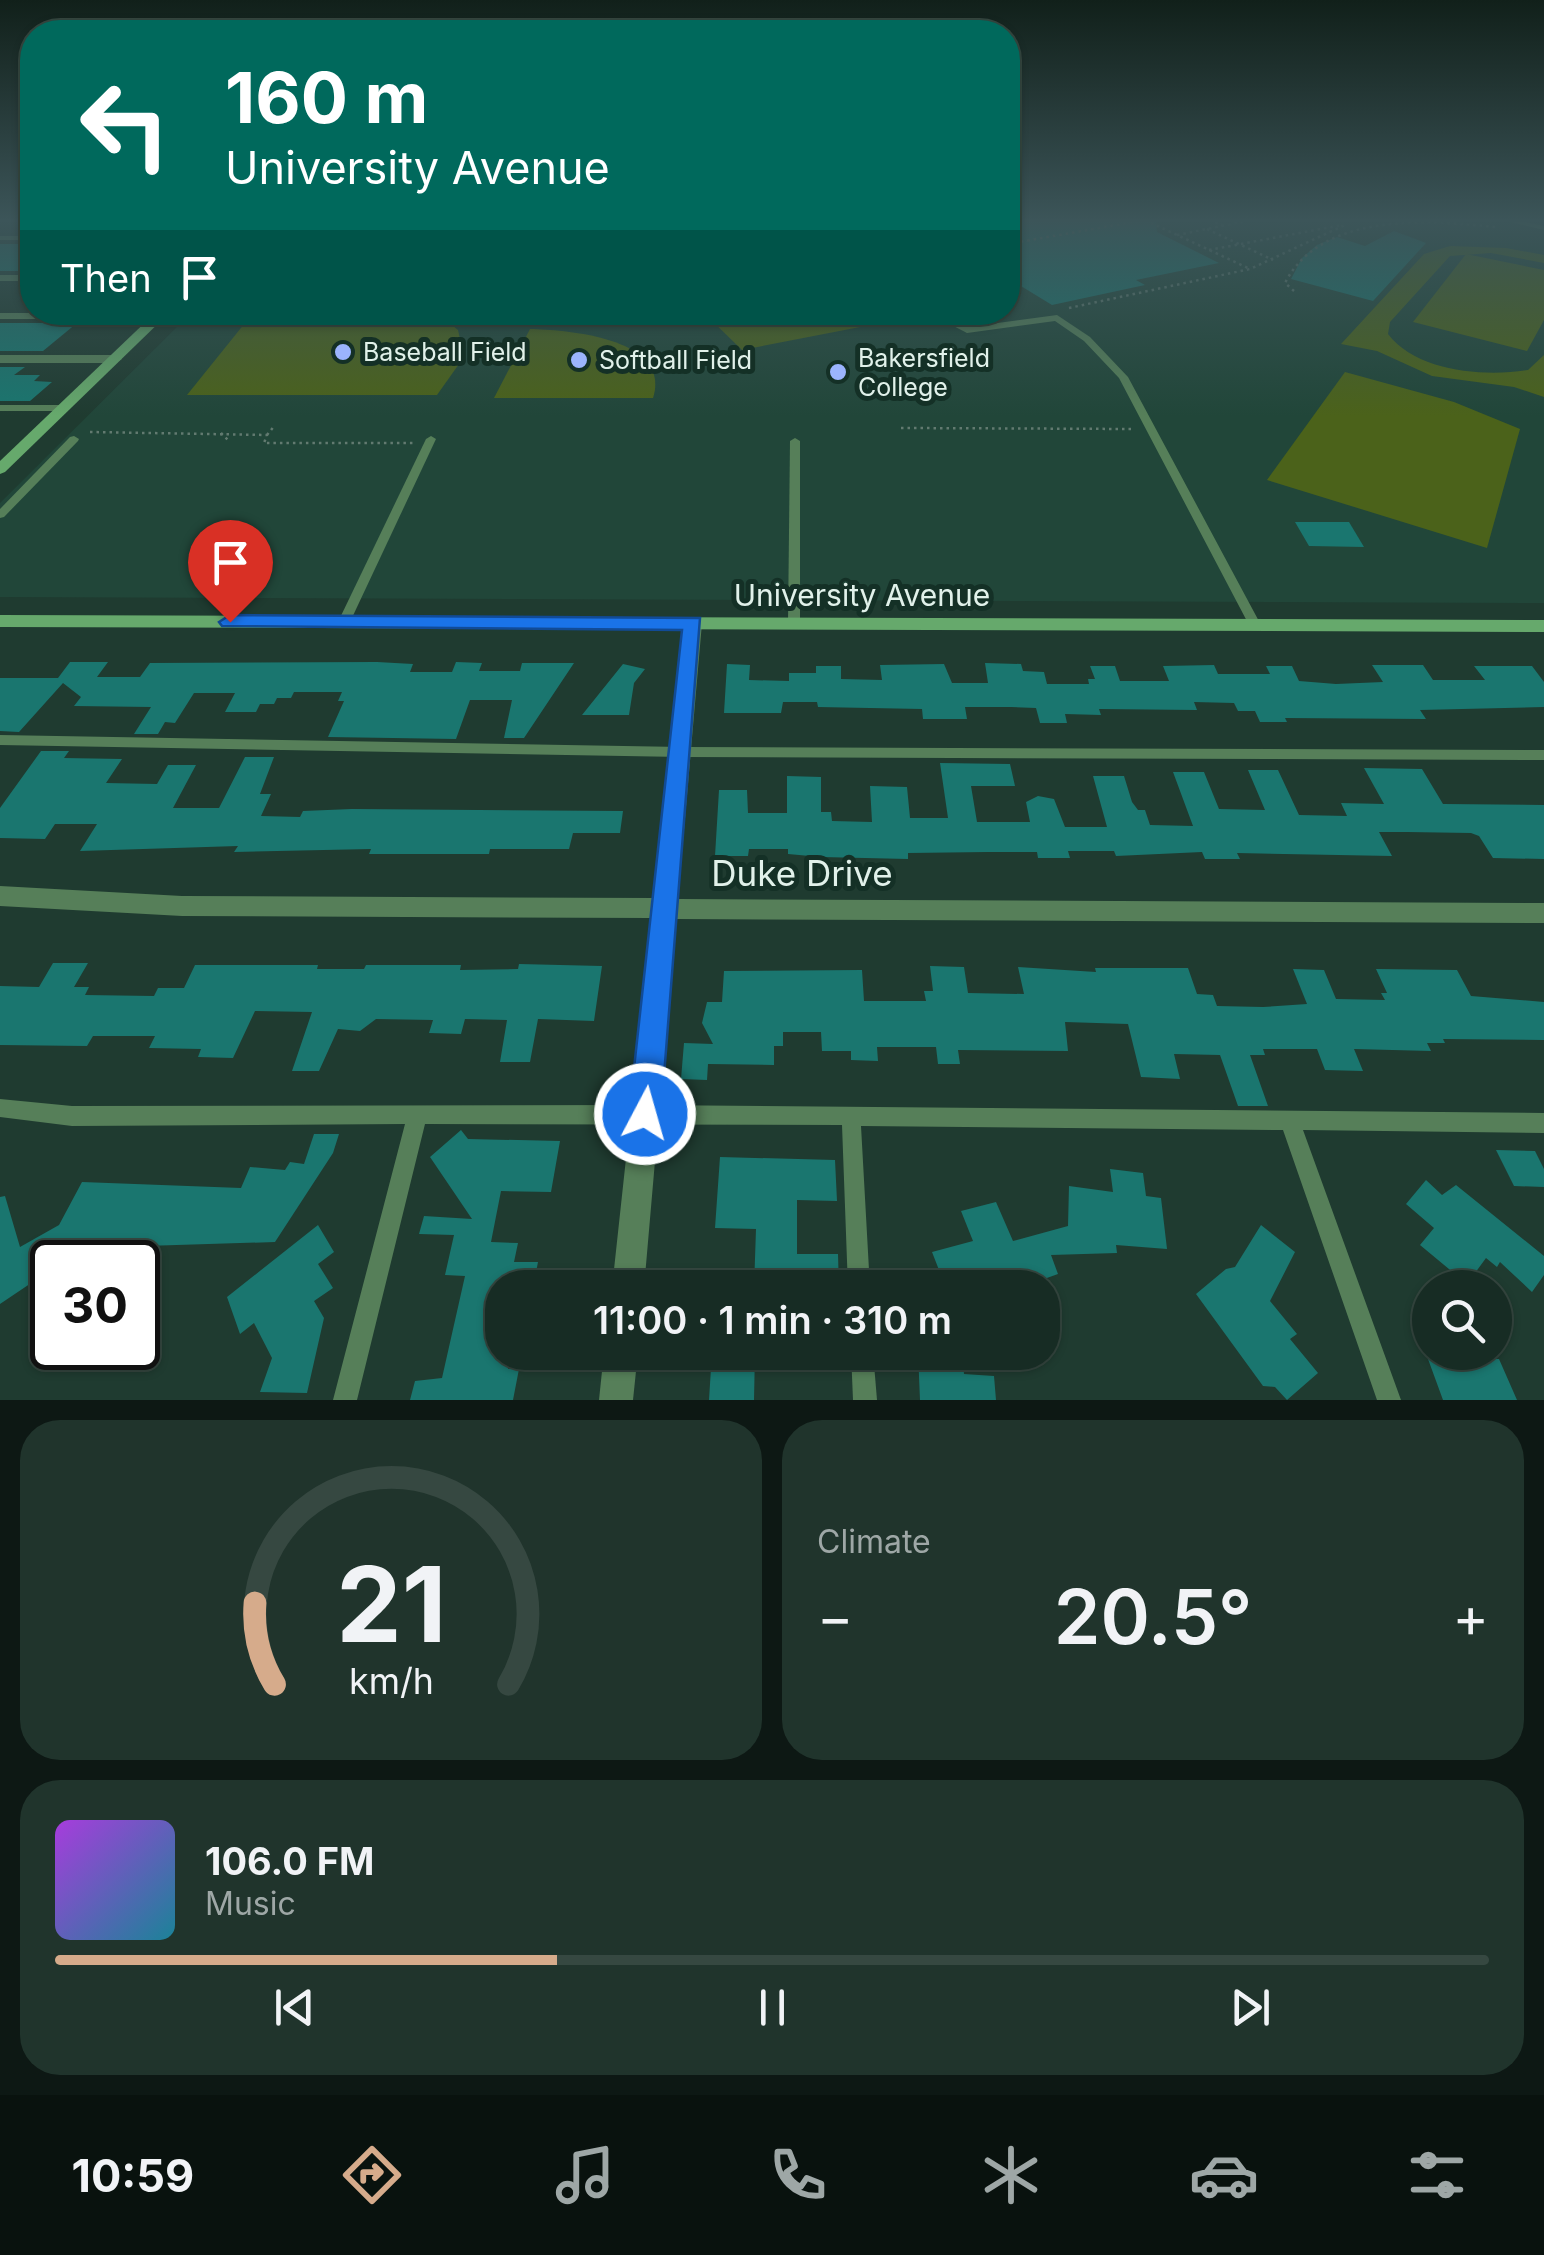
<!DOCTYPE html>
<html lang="en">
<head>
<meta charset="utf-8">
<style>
	:root { --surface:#172c24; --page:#20342c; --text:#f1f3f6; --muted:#9ea7a6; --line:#364841; --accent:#d6ab8b }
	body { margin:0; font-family:Inter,sans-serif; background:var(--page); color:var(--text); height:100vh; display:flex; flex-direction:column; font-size:38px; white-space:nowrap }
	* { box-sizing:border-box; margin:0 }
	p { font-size:32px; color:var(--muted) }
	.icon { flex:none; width:55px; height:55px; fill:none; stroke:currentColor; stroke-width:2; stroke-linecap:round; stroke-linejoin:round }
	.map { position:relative; height:1400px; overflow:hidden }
	.panel { display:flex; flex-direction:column; gap:20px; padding:20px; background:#0d1814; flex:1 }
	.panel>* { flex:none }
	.banner { position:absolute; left:20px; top:20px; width:1000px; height:305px; border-radius:40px; box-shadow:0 2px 8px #0004,0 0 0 2px var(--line); background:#00695c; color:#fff; overflow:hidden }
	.buttons { position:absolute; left:1412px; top:1270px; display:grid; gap:20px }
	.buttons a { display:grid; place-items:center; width:100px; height:100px; border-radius:50%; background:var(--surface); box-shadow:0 2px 8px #0004,0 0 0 2px var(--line); font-size:50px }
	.speed { position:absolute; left:30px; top:1240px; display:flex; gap:20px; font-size:50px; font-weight:700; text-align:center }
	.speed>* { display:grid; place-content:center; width:130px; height:130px; border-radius:50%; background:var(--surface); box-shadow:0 2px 8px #0004,0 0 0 2px var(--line); line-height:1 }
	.speed .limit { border:5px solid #111; border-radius:15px; background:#fff; color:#111 }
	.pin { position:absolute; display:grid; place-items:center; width:85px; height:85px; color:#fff; margin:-102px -42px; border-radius:50% 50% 50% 0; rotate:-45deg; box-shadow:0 0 10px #0007 }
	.pin .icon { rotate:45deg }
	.me { position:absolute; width:110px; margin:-55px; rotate:6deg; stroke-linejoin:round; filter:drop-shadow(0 0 8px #0008) }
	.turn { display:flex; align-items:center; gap:35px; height:210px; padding:0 40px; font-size:45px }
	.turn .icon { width:130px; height:130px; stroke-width:2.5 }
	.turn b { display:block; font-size:70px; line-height:85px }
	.then { display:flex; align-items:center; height:95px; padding:0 40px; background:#0003; gap:20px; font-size:38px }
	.big { font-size:75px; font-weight:600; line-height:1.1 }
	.panel .tile { flex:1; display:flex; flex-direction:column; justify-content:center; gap:15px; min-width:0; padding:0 35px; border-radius:40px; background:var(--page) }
	.panel .dial { align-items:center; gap:0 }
	.dial svg { height:260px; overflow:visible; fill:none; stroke:var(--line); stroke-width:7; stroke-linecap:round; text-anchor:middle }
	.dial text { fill:var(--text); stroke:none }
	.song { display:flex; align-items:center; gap:30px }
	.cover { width:120px; height:120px; border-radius:15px; background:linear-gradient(135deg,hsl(280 70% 55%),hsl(190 70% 35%)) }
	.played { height:10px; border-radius:5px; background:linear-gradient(90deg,var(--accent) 35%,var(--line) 35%) }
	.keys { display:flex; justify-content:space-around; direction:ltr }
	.heat { display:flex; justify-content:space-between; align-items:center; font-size:55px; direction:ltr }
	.panel .tiles { flex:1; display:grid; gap:20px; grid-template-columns:1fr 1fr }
	.tile:last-child { grid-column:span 2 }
	.trip { position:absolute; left:485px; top:1270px; width:575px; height:100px; border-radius:40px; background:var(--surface); box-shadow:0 2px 8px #0004,0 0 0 2px var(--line); font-weight:600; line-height:100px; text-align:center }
	.tab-bar { display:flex; height:160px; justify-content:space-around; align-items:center; background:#09120e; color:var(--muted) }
	.tab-bar .icon { width:70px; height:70px }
	.tab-bar .on { color:var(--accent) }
	.tab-bar b { font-size:45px; color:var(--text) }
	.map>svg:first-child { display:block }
	.built { fill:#214639 }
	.green { fill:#4b621a }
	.building { fill:#1a766f }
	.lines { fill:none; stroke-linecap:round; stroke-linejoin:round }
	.path { stroke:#627a70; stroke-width:2.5; stroke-dasharray:2.5 4; stroke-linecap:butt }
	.lane { fill:#567f59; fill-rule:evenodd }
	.street { fill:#567f59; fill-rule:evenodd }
	.secondary { fill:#66a96c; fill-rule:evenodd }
	.route { fill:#1a73e8; stroke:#114b97; stroke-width:2.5 }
	.poi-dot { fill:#9bb4fd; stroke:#143026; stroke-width:4 }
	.labels { text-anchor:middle; stroke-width:10; stroke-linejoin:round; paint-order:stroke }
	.far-poi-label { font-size:25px; fill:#e1f1ea; stroke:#143026; text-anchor:start }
	.street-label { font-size:30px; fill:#e1f1ea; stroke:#143026 }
	.near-street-label { font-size:35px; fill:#e1f1ea; stroke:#143026 }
</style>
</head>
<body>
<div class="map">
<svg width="1544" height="1400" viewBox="0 0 1544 1400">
	<rect width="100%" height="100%" fill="#1f3b30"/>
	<path class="built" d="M 1008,220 L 1544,220 L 1544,603 L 0,597 L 0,503 L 191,313 L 1008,312 Z"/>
	<g class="green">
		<path d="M 1450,246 L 1506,248 L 1544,255 L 1544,263 L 1491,253 L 1450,256 L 1390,322 L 1388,334 C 1417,372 1485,377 1528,370 L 1544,355 L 1544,397 L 1514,387 L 1432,376 L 1377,351 L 1341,344 L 1424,254 Z"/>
		<path d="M 1466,254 L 1544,270 L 1544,320 L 1527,351 L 1413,322 Z"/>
		<path d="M 253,313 L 437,313 L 458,330 L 464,357 L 437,395 L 187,395 Z"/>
		<path d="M 704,313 L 874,313 L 886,322 L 742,350 Z"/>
		<path d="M 530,329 C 568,330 672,338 653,398 L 494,398 Z"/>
		<path d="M 1345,372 L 1454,402 L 1520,429 L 1487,548 L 1267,480 Z"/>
	</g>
	<g class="building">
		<path d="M 1008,220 L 1156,220 L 1157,232 L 1219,263 L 1136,280 L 1145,285 L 1052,305 L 1008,278 Z"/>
		<path d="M 1394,231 L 1426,243 L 1373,301 L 1291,279 L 1302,258 L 1317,245 L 1337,237 L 1365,246 Z"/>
		<rect x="0" y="244" width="32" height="27"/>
		<path d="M 0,323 L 77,323 L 43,351 L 0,351 Z"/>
		<path d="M 0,367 L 25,367 L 14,375 L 40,375 L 34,381 L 52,382 L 30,401 L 0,401 Z"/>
		<path d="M 1295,522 L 1349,522 L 1364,547 L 1309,546 Z"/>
		<path d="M 70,662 L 108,662 L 97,677 L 140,677 L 150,663 L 377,662 L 413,664 L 410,672 L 452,672 L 456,662 L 482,663 L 479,671 L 520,671 L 522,663 L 574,663 L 524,738 L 504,738 L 512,700 L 470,700 L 456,739 L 328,737 L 344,701 L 338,701 L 342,692 L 294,692 L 291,698 L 277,698 L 274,704 L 260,704 L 256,712 L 225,712 L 235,693 L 194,693 L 175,723 L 165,722 L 158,734 L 134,734 L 151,707 L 74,706 L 81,697 L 63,683 L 19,732 L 0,731 L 0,678 L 58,678 Z"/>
		<path d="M 985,663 L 1021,664 L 1023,671 L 1044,672 L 1047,684 L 1089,684 L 1088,679 L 1095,679 L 1090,666 L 1115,666 L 1120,681 L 1169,681 L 1163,666 L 1214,665 L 1218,674 L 1270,674 L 1266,666 L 1292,666 L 1299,681 L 1336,684 L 1383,682 L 1372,665 L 1423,665 L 1433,680 L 1485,680 L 1474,666 L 1532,666 L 1544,682 L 1544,707 L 1420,710 L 1426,719 L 1285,718 L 1287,722 L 1260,722 L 1255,711 L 1238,711 L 1234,703 L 1194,702 L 1197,710 L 1099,709 L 1101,715 L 1065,714 L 1067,723 L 1040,723 L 1036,708 L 1011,707 L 965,707 L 967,719 L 923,719 L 922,709 L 818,707 L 817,702 L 783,702 L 781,713 L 724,713 L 727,664 L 750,665 L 749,680 L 789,681 L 789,673 L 816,673 L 816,666 L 841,666 L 841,679 L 882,680 L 880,665 L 944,664 L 952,683 L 988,683 Z"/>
		<path d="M 623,664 L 645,669 L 634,683 L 629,715 L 582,715 Z"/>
		<path d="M 41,751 L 69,751 L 64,758 L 122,759 L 106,783 L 157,784 L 168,765 L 196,765 L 173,808 L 219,808 L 245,757 L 274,757 L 260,794 L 271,794 L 261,816 L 300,817 L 303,811 L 352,809 L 623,811 L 620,833 L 573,833 L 569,849 L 490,849 L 489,854 L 369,854 L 371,849 L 234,852 L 238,846 L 80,851 L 97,824 L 55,824 L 45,839 L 0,838 L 0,808 Z"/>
		<path d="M 940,763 L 1010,764 L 1015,786 L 971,786 L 977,822 L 1030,822 L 1026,802 L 1038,796 L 1054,799 L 1065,827 L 1107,827 L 1093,776 L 1124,776 L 1132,802 L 1138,810 L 1145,810 L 1150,825 L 1193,826 L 1173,772 L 1204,772 L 1219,809 L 1265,810 L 1248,770 L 1278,770 L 1299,815 L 1347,816 L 1341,803 L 1384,804 L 1364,768 L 1422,769 L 1443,804 L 1544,805 L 1544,859 L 1493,858 L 1479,836 L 1471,833 L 1407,832 L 1379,832 L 1392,856 L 1237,853 L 1240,859 L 1205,859 L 1202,852 L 1116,856 L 1114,851 L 1068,851 L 1070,858 L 1038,858 L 1037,852 L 988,852 L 908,853 L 908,859 L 821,857 L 788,854 L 788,849 L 749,849 L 748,856 L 715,856 L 719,790 L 747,790 L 748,813 L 787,813 L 787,776 L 821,777 L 821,812 L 831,812 L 832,821 L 872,822 L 870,786 L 907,787 L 910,818 L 948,818 Z"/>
		<path d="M 53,963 L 88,963 L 74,987 L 89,987 L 85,995 L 154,996 L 158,988 L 184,988 L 195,965 L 318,965 L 317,969 L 364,969 L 366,965 L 461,965 L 460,970 L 518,969 L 519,964 L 602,966 L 594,1021 L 538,1019 L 530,1062 L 500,1062 L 507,1020 L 465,1019 L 461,1034 L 429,1033 L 433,1020 L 376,1019 L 360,1031 L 338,1029 L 319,1071 L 292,1071 L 312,1012 L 255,1011 L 233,1058 L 198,1057 L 201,1049 L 149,1048 L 155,1036 L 93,1036 L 87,1046 L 0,1045 L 0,986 L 39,987 Z"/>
		<path d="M 930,966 L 964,967 L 968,993 L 1024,994 L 1018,967 L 1096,972 L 1095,968 L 1188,968 L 1197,994 L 1213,995 L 1217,1006 L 1263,1007 L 1307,1004 L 1293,969 L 1324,970 L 1336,999 L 1385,1000 L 1381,993 L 1387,993 L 1376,969 L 1457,970 L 1471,996 L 1544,1002 L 1544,1040 L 1443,1039 L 1445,1043 L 1427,1043 L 1431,1051 L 1354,1049 L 1363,1071 L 1325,1070 L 1317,1049 L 1263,1049 L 1265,1055 L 1250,1055 L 1268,1106 L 1238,1106 L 1220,1055 L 1174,1054 L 1180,1079 L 1141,1077 L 1128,1024 L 1065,1022 L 1068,1051 L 958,1050 L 960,1064 L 938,1064 L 936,1047 L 877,1047 L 878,1061 L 851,1060 L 851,1051 L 822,1051 L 821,1032 L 783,1032 L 783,1046 L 774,1046 L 774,1065 L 708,1064 L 707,1080 L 681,1079 L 684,1043 L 713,1044 L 702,1023 L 707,1002 L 722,1002 L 724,971 L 862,970 L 864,1001 L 926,1001 L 924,991 L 933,991 Z"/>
		<path d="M 461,1130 L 468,1139 L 560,1141 L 551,1192 L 501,1191 L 491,1242 L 518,1243 L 514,1262 L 538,1262 L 533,1288 L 502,1288 L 502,1352 L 511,1352 L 508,1369 L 519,1369 L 513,1400 L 410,1400 L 415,1381 L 442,1378 L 465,1276 L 445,1275 L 454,1235 L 419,1234 L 424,1216 L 472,1219 L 430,1157 Z"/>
		<path d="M 314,1134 L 339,1134 L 333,1153 L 275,1242 L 145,1246 L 141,1255 L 80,1251 L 62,1262 L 52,1262 L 52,1269 L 0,1304 L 0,1197 L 5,1196 L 20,1247 L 59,1225 L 82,1182 L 241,1188 L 250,1167 L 285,1170 L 290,1162 L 304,1164 Z"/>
		<path d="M 1496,1150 L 1535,1151 L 1544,1169 L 1544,1187 L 1514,1186 Z"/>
		<path d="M 720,1157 L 835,1160 L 837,1201 L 797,1200 L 797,1254 L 838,1254 L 839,1288 L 754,1288 L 756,1229 L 715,1228 Z"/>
		<path d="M 1110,1169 L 1143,1173 L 1146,1196 L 1161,1198 L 1167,1249 L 1116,1245 L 1117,1253 L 1051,1255 L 1058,1274 L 1019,1288 L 946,1288 L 932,1252 L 973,1241 L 961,1211 L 996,1202 L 1013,1241 L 1068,1226 L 1069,1186 L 1113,1192 Z"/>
		<path d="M 1426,1180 L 1442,1195 L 1456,1185 L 1544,1256 L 1544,1275 L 1532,1292 L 1500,1262 L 1497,1267 L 1486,1258 L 1467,1284 L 1420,1245 L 1434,1228 L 1406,1204 Z"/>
		<path d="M 318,1225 L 334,1252 L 318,1264 L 333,1288 L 314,1301 L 324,1318 L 307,1393 L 260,1392 L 272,1358 L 254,1323 L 240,1334 L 227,1297 Z"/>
		<path d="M 1261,1225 L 1295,1252 L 1270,1301 L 1297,1334 L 1290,1339 L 1318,1373 L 1287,1400 L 1275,1387 L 1263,1386 L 1196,1294 L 1226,1269 L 1235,1267 Z"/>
		<path d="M 712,1352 L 755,1352 L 754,1400 L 709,1400 Z"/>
		<path d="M 918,1352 L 962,1352 L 964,1374 L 994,1376 L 996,1400 L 920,1400 Z"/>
		<path d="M 1444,1352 L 1486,1352 L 1489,1359 L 1499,1359 L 1517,1400 L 1443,1400 L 1428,1359 L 1447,1360 Z"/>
	</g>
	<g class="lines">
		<g class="path">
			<path d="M 1145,220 L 1250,269"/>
			<path d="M 1209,220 L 1222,225"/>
			<path d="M 1464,220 L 1491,221"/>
			<path d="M 1207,229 L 1273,260"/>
			<path d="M 1177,235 L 1251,220"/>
			<path d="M 1008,244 L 1144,220"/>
			<path d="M 1209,250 L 1342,225"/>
			<path d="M 1294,291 L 1285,283 C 1321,212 1427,220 1495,227"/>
			<path d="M 1069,308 L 1250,269 L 1347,224"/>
			<path d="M 901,428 L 1134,429"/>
			<path d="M 90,432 L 267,435 L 264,443 L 413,443"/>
			<path d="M 221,433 L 229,441"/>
			<path d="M 267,435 L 275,425"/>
		</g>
		<g class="lane">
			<path d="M 1502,220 L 1515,220 L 1544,226 L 1544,230 Z"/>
			<rect x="0" y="236" width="32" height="4"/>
			<path d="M 929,312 L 940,312 L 968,327 L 1057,315 L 1090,337 L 1128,377 L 1261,625 L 1259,628 L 1255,629 L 1249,625 L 1119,378 L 1084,341 L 1055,321 L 967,333 L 940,319 L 913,325 L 909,322 L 933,316 Z"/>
			<path d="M 0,313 L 160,313 L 164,316 L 160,319 L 0,319 Z"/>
			<path d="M 0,405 L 63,405 L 68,408 L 63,411 L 0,411 Z"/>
			<path d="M 74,436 L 79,439 L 78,441 L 4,517 L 0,518 L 0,509 L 70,437 Z"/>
			<path d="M 431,436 L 436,439 L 350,622 L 344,626 L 340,625 L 338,622 L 426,439 Z"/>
			<path d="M 795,438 L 800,441 L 800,623 L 794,627 L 788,623 L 790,441 Z"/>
			<path d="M 0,735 L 682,747 L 1544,750 L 1544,760 L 682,757 L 0,745 Z"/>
			<path d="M 0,1099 L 72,1106 L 645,1105 L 1544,1113 L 1544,1133 L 1303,1130 L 1401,1400 L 1377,1400 L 1283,1130 L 861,1126 L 870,1288 L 848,1288 L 842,1125 L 425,1124 L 357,1400 L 333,1400 L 405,1124 L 72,1126 L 0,1117 Z"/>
			<path d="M 851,1352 L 873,1352 L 877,1400 L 853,1400 Z"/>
		</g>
		<g class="street">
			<rect x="0" y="275" width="32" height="6"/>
			<path d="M 0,355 L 115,355 L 122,359 L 115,363 L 0,363 Z"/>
			<path d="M 693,617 L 702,623 L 678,899 L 1544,903 L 1544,923 L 676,919 L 644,1288 L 612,1288 L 652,918 L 182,916 L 0,906 L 0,886 L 182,896 L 654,898 L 684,623 Z"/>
			<path d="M 604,1352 L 638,1352 L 633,1400 L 599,1400 Z"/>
		</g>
		<g class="secondary">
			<path d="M 156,312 L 170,312 L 5,472 L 0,474 L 0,461 Z"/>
			<path d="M 0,615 L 1544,620 L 1544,632 L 0,627 Z"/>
		</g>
	</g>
	<linearGradient id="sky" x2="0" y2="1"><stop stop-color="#11201a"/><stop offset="0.53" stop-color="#3c5559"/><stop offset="1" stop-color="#3c5559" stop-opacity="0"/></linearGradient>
	<rect width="1544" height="416" fill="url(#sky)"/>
	<path class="route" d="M 230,615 L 700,618 L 661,1114 L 656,1125 L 645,1129 L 634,1125 L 629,1114 L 682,630 L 222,626 L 219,622 Z"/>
	<g class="poi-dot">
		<circle cx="343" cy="352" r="10"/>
		<circle cx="579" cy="360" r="10"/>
		<circle cx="838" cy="372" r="10"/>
	</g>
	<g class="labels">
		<g class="far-poi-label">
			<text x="363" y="361">Baseball Field</text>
			<text x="858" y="367">Bakersfield<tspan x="858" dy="29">College</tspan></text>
			<text x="599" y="369">Softball Field</text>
		</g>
		<g class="street-label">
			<text x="862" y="606">University Avenue</text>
		</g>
		<g class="near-street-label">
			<text x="802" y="886">Duke Drive</text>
		</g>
	</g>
</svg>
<div class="buttons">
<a><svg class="icon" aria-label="search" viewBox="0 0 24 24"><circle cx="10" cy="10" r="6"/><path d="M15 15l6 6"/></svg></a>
</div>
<div class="speed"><div class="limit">30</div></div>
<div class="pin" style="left:230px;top:622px;background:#d93025"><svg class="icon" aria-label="arrive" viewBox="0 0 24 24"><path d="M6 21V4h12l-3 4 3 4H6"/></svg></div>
<svg class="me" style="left:645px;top:1114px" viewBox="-20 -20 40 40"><circle r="17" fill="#1a73e8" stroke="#fff" stroke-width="3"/><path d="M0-11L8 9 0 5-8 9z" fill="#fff"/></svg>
<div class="trip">11:00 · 1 min · 310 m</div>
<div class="banner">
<div class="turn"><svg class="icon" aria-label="left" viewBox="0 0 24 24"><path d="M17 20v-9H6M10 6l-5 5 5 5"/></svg><div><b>160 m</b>University Avenue</div></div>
<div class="then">Then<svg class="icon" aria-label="arrive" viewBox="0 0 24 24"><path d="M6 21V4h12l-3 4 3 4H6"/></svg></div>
</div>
</div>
<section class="panel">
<div class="tiles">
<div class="tile dial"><svg viewBox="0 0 100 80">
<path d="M14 69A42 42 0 1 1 86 69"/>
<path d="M14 69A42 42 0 0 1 8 44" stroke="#d6ab8b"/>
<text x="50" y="56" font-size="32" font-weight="700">21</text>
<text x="50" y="72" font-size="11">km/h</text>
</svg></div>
<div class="tile"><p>Climate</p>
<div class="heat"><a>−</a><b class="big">20.5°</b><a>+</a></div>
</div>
<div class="tile">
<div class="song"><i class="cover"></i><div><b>106.0 FM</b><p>Music</p></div></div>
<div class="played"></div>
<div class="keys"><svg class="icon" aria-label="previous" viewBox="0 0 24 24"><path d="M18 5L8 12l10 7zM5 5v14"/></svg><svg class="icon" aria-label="pause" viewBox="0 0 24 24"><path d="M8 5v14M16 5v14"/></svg><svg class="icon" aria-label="next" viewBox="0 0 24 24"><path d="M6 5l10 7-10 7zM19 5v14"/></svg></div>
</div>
</div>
</section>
<nav class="tab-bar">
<b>10:59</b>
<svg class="icon on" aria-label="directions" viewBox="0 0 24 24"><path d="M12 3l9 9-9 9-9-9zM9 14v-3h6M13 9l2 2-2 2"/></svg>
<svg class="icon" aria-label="music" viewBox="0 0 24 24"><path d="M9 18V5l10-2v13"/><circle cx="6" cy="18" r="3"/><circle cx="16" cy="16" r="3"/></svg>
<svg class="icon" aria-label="phone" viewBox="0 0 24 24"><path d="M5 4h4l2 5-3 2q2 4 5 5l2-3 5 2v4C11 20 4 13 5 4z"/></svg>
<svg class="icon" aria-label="climate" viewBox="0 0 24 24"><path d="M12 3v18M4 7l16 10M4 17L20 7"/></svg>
<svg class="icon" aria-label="car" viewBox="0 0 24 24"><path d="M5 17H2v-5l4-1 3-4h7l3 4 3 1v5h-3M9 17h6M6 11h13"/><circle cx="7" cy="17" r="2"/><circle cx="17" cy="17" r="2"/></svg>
<svg class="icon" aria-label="filters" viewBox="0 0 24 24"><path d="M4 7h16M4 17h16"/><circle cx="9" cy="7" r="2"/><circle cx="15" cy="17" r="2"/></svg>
</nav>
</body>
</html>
